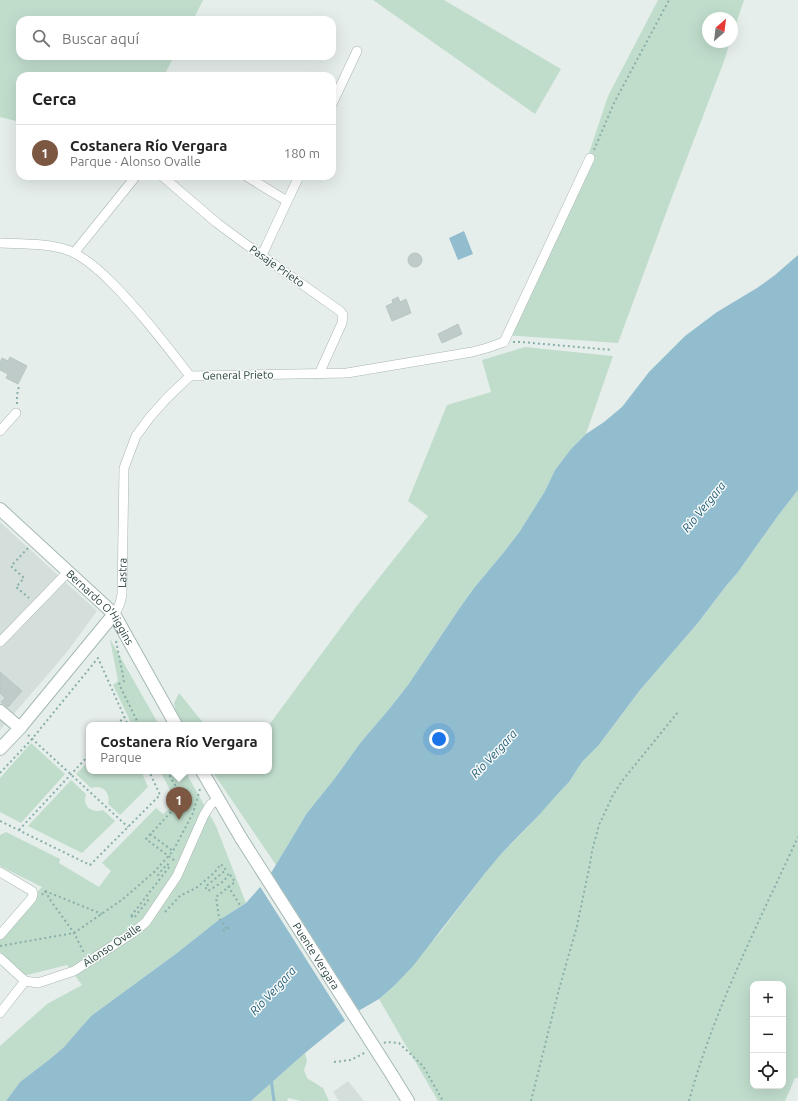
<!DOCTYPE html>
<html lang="es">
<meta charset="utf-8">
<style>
body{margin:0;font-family:Ubuntu,sans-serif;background:#f6f6f6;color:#222}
.controls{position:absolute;right:12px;bottom:12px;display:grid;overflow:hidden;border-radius:8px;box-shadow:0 4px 16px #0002}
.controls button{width:36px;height:36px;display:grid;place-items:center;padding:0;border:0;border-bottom:1px solid #e0e0e0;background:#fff;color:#222;font:20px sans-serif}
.compass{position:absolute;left:702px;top:12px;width:36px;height:36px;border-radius:50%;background:#fff;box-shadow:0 4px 16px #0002;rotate:28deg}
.you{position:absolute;left:439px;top:739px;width:14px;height:14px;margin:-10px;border:3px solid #fff;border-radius:50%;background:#1a73e8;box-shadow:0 0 0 6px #1a73e833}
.badge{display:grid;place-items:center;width:26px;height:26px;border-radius:50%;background:#7c5842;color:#fff;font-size:13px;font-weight:700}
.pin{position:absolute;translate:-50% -33px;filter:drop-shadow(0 1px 2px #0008)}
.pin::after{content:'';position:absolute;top:21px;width:14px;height:12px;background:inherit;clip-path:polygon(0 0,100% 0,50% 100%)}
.popup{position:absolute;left:86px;top:722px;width:186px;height:52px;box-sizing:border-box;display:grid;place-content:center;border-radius:8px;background:#fff;filter:drop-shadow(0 1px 3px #0005);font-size:13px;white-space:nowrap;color:#767676}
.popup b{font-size:15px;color:#222}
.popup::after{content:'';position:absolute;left:50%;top:100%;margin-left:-8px;border:8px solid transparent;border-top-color:#fff}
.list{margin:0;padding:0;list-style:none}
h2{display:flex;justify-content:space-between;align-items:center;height:52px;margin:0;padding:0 16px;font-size:17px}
h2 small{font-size:13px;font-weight:400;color:#767676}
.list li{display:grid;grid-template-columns:26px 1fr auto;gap:12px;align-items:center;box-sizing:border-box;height:56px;padding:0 16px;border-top:1px solid #e0e0e0}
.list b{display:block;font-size:15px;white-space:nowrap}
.list p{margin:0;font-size:13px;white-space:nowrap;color:#767676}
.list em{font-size:13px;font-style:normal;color:#767676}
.icon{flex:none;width:22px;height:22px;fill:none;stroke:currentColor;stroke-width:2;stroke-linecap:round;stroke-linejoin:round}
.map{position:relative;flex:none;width:798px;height:1101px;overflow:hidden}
.search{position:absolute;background:#fff;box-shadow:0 4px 16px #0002;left:16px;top:16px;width:320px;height:44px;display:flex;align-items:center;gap:10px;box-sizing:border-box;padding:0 14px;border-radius:12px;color:#767676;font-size:15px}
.panel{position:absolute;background:#fff;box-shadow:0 4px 16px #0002;left:16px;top:72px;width:320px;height:108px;border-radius:12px}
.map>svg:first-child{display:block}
</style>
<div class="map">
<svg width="798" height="1101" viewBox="0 0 798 1101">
<rect width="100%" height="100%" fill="#e6eeeb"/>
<!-- built -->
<g fill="#d4dedb">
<path d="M0,522L97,611L67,652L0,730Z"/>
<path d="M348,1081L364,1101H339L333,1092Z"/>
</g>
<!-- green -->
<g fill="#c0ddcc" fill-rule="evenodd">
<path d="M0,0H203L193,20H20V56H174L164,76H20V122L0,117Z"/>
<path d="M373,0H444L561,69L535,114Z"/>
<path d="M658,0H744L732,36V18H708V42H730L723,64L672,197L618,343L503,335L589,153L608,96Z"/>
<path d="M525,347L613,356L586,434L571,449L555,470L545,491L520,531L504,552L474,588L459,609L408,685L390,708L361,742L335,778L307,813L276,865L212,771H269V725L356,607L428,516L408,501L447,405L491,392L482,360Z"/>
<path d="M798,490V1078H795L785,1101H438L379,999L394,986L442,930L486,872L502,853L523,832L569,782L582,762L598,746L640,690L697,624L726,586L738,572L777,517ZM753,984H783V1086H753Z"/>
<path d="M110,639L159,725H132L113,685L118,681Z"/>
<path d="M179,693L205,725H181L177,718L174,703Z"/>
<path d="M31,743L65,774L21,823L0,812V778Z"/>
<path d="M89,761V771H141L148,787L120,815L108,804C111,792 102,784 91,788L76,774Z"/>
<path d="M160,771H185L216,826L246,903L216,922L177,953L91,1016L64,1047L50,1059L20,1082L6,1101H0V1046L47,1004L82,985L67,965L23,976L0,952V933L1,931L42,887L0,866V835L6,832L60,859L59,863L99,887L111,871L102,863L156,808L163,814L177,803Z"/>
<path d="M71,780L86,794C82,805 91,814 103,810L115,821L82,853L28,826Z"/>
<path d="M305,1053L307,1061L304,1070L307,1078L323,1088L329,1101H301L288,1098L287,1101H251Z"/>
</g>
<!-- water -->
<g fill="#92bdcf">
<path d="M464,231L473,254L458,260L449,238Z"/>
<path d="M798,255V490L777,517L738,572L726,586L697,624L640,690L598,746L582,762L569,782L555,797L540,814L502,853L486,872L413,966L394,986L379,999L353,1014L305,1053L251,1101H6L20,1082L50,1059L64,1047L91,1016L177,953L216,922L246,903L268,878L307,813L335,778L361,742L390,708L408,685L459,609L474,588L504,552L520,531L545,491L555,470L571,449L586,434L604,422L622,407L649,372L685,336L717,312L757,288L775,275Z"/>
</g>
<!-- pier -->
<path fill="#e6eeeb" d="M270,871L360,1012L346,1022L259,885Z"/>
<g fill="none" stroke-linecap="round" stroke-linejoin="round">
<!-- stream -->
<path stroke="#92bdcf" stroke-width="3" d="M271,1079L274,1101"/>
</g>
<!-- building -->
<g fill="#becbc8" stroke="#b8c7c3">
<circle cx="415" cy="260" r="7"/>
<path d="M398,297L400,302L406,299L411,313L392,321L386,306L393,303L392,300Z"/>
<path d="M458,324L462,334L442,343L438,334Z"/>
<path d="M10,357L27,366L18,384L6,378L8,374L0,370V363L2,358L8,361Z"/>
<path d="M0,672L22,691L8,707L1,702L5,698L0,693Z"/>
</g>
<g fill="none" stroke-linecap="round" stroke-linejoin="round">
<!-- street casing -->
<g stroke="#a9b6b3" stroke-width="10">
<g id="street">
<path d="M332,104L357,51"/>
<path d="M162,176L217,223L244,243L340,311L343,315L342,323L319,374"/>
<path d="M246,176L287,201"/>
<path d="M0,243C21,244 50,243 70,251C86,258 99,270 111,282C140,311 165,344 190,376"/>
<path d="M74,253L136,176"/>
<path d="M262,255L299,176"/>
<path d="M190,376L347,373L472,352L487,348L504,342L590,158"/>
<path d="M0,431L16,413"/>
<path id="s1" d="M114,614C119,608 121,602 122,594L124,468L136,436L150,417L167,398L190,376"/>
<path d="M0,642L68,572"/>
<path d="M0,872L32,891L33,894L32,898L0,935"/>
<path d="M0,958L25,981"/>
<path d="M25,981L38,983L74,971L134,932L146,922L177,876L204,815L211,804L219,799"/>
<path d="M0,1013L25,981"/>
</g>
</g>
<!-- secondary casing -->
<g stroke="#a5b9b5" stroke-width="14">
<g id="secondary">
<path id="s2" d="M0,509L114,614L176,725"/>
<path d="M0,711L20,728"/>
<path d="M0,749L20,728L114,614"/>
<path d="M202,771L241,838"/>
<path d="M392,1075L408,1101"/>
</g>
</g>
<!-- path -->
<g stroke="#88afa9" stroke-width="2" stroke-dasharray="2 3" stroke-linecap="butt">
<path d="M594,150L614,103L669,0"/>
<path d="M513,342H521L612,350"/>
<path d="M17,404V395L19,386"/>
<path d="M28,548L11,566L24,578L16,587L29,598"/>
<path d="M116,641L124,681L119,684L139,725"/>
<path d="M117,725L124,717"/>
<path d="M28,735L128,827"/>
<path d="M167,771L183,799L146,839L175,861"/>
<path d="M0,773L32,739L98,658L128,725"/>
<path d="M0,821L90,865L160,795L149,771"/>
<path d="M19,830L89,755"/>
<path d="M150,834L173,851"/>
<path d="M228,886L240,905"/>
<path d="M45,891L102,914"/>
<path d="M42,895L45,891L51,901L74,933L84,953"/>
<path d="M165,912L180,896L196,888L214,873L221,864L226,870L205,887L208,891L224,881L229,873L235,882L216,897L219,918L227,929"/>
<path d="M131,916L170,866L167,864L158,875L154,872"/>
<path d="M131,916L134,918L149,899"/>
<path d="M223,931L231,927"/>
<path d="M0,946L74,933L123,899L154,872L173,851L193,813L200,789"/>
<path d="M384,1043L386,1042L399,1043L423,1066L443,1101"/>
<path d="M334,1062L351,1060L366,1052"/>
<path d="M531,1101L558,993L577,926L590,864L592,851L599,825L613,795L622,781L678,712"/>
<path d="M689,1101C714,1009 758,924 798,837"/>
</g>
<!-- street -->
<use href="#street" stroke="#fff" stroke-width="9"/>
<!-- secondary -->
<use href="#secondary" stroke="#fff" stroke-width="12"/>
<!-- secondary-bridge casing -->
<g stroke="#a5b9b5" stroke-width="14" stroke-linecap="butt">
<g id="secondary-bridge">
<path id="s3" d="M241,838L392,1075"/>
</g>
</g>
<!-- secondary-bridge -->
<use href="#secondary-bridge" stroke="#fff" stroke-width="12"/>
</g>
<g text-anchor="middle" stroke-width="3" stroke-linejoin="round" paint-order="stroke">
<!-- street labels -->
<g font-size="11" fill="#263f3c" stroke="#f6faf9">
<text transform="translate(277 266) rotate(35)" y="4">Pasaje Prieto</text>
<text transform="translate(238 375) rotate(-1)" y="4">General Prieto</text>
<text dy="4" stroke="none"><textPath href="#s1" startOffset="43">Lastra</textPath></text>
<text dy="4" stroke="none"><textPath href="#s2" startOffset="141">Bernardo O'Higgins</textPath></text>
<text transform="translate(112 945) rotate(-34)" y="4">Alonso Ovalle</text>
<text dy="4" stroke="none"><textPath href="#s3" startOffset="140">Puente Vergara</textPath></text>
</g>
<!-- water labels -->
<g font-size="12" font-style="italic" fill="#235d78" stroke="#f6faf9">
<text transform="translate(704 507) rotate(-51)" y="4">Río Vergara</text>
<text transform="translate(494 754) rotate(-47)" y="4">Río Vergara</text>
<text transform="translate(273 991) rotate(-47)" y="4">Río Vergara</text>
</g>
</g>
</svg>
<div class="controls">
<button>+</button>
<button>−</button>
<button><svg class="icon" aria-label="locate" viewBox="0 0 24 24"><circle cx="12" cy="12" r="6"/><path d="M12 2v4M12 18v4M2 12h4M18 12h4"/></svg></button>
</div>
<svg class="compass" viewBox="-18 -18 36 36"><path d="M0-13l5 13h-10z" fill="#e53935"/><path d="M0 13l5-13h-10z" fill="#767676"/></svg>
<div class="you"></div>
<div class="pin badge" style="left:179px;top:820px">1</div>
<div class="popup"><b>Costanera Río Vergara</b>Parque</div>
<div class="search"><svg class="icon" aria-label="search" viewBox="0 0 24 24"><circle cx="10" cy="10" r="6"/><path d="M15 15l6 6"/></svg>Buscar aquí</div>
<section class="panel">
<h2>Cerca<small></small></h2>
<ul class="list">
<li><span class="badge">1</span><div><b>Costanera Río Vergara</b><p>Parque · Alonso Ovalle</p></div><em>180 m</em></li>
</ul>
</section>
</div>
